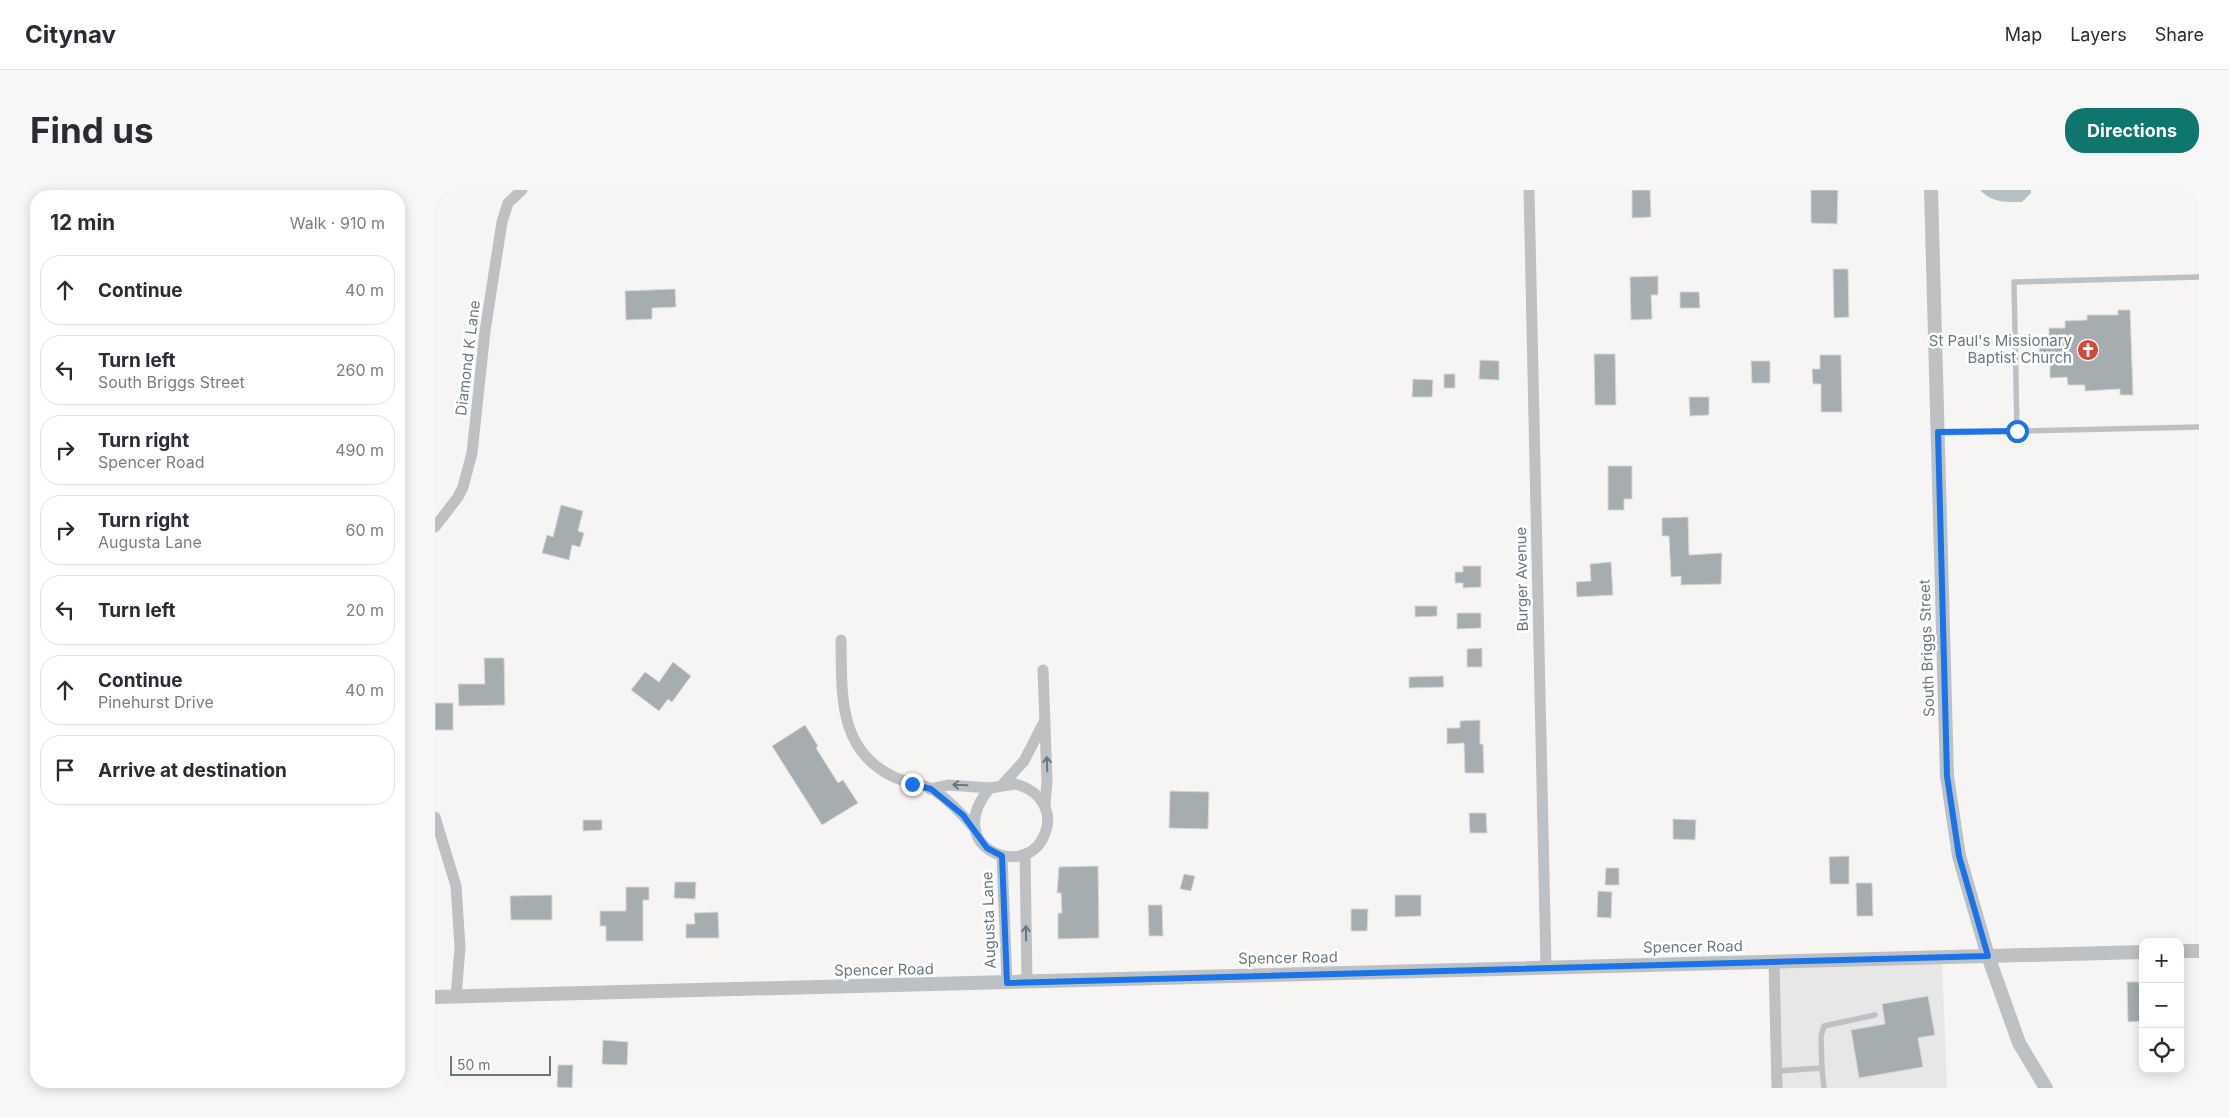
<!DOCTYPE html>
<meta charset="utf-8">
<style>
body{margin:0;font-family:Inter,sans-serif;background:#f7f7f7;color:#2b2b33}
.controls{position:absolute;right:15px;bottom:15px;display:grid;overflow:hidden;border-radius:10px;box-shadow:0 2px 12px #0003}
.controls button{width:45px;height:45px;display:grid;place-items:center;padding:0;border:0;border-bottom:1px solid #e1e1e2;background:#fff;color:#2b2b33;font:25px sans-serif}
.scale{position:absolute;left:15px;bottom:12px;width:101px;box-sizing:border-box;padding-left:5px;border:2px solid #687881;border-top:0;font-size:14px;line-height:18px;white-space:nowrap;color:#687881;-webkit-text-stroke:4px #fff;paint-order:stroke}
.stop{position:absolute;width:15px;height:15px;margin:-11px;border:4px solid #1a73e8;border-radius:50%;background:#fff}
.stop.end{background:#1a73e8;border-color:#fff;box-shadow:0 1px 5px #0008}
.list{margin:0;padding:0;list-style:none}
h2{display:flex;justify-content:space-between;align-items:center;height:65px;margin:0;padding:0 20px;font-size:21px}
h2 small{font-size:16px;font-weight:400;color:#7c7c81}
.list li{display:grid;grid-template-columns:32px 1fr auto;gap:15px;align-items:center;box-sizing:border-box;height:70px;margin:0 10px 10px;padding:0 10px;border:1px solid #e1e1e2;border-radius:20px}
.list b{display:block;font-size:19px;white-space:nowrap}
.list p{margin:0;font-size:16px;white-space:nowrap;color:#7c7c81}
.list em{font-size:16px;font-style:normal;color:#7c7c81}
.icon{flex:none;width:28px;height:28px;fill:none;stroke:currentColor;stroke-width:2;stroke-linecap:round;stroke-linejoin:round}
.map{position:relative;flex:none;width:1764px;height:898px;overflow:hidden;border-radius:20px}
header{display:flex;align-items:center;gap:30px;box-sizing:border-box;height:70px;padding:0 25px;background:#fff;border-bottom:1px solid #e1e1e2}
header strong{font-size:24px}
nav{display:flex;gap:28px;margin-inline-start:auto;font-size:18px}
.intro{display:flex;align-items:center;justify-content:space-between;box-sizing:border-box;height:120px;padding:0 30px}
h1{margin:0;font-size:35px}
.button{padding:12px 22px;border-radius:20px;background:#0f766e;color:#fff;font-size:18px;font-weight:700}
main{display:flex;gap:30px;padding:0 30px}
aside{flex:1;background:#fff;border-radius:20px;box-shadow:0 2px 12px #0003}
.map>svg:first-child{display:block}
</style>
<header>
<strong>Citynav</strong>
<nav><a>Map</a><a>Layers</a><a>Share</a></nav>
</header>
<div class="intro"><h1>Find us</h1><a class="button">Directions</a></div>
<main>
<aside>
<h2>12 min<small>Walk · 910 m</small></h2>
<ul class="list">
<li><svg class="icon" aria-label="ahead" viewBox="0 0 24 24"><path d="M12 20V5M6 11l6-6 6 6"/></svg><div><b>Continue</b></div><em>40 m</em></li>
<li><svg class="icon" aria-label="left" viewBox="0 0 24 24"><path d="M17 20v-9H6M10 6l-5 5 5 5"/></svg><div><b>Turn left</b><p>South Briggs Street</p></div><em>260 m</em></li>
<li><svg class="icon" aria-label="right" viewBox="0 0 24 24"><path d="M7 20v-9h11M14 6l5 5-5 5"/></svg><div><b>Turn right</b><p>Spencer Road</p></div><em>490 m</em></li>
<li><svg class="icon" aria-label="right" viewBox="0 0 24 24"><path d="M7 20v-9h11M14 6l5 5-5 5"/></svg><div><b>Turn right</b><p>Augusta Lane</p></div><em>60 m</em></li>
<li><svg class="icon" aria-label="left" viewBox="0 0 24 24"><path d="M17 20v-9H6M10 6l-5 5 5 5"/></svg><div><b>Turn left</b></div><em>20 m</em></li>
<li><svg class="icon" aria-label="ahead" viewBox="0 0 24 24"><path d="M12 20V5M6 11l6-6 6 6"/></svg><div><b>Continue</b><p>Pinehurst Drive</p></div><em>40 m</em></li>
<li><svg class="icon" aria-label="arrive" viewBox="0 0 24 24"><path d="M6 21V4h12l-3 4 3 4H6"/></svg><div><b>Arrive at destination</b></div></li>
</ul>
</aside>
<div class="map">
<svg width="1764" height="898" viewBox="0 0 1764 898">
<rect width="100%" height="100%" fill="#f6f5f3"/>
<!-- built -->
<path fill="#e6e7e6" d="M1507,770L1512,898H1345L1342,773Z"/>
<!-- water -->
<path fill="#b4c1c3" d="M1545,0H1596V3L1587,12C1571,12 1557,13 1545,0Z"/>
<!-- building -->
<g fill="#a5adb1" stroke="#d7d7d5">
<path d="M1197,0H1215L1216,27L1197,28Z"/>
<path d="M1376,0H1403L1402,34L1376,33Z"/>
<path d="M1398,79H1413L1414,127L1399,128Z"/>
<path d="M1223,86V105H1216L1217,129L1196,130L1195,87Z"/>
<path d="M240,99L241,117L217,118V129L191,130L190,101Z"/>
<path d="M1245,102H1264L1265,118H1245Z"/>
<path d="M1683,120H1695L1698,205H1685V199L1650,201V195H1633L1632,187L1615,188V175H1605L1604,149H1614V138H1630V131L1652,130V125H1683Z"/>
<path d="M1159,164H1180L1181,215H1160Z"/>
<path d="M1385,165H1406L1407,222H1386V194H1378L1377,179H1385Z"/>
<path d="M1045,170L1064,171V190L1044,189Z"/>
<path d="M1316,171H1335V193H1317Z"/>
<rect x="1009" y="184" width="11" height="14"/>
<path d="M978,189L998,190L997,207H977Z"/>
<path d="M1254,207H1274V225L1255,226Z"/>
<path d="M1173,276H1197V309H1189V320H1173Z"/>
<path d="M126,315L148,321L143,341L149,343L145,357L137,355L134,370L107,363L112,345L118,347Z"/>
<path d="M1253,327L1254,365L1287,363L1286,394L1246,395V386L1236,387L1234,346H1227V328Z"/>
<path d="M1176,372L1178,405L1142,407L1141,392L1156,391L1155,374Z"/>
<path d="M1028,376H1046V397L1028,398V393H1020V382H1028Z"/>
<path d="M980,416H1002V426L980,427Z"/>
<path d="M1022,423H1046V438L1022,439Z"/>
<path d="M1047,458V477H1032V459Z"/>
<path d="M49,468H69L70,515L24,516L23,494H50Z"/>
<path d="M238,472L256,486L237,512L233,509L224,521L196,500L210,482L224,492Z"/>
<path d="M1008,486L1009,497L974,498V487Z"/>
<rect x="0" y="513" width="18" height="27"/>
<path d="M1045,530V554H1048L1049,583H1030L1029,553L1012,554V538H1025V531Z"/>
<path d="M370,535L383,556L381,558L403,593L408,590L423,613L387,635L337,556Z"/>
<path d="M735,601L774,602L773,639L734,638Z"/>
<path d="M1034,623H1051L1052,643H1035Z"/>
<path d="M1238,629L1261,630L1260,650L1238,649Z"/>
<path d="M148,630H167V640L148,641Z"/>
<path d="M1414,666V694H1395L1394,667Z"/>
<path d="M663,676L664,748L623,749V723H627L626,703H622L624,677Z"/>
<path d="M1171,678H1184V695H1170Z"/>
<path d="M749,684L760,686L756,701L745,699Z"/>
<path d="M240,692H261L260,709L239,708Z"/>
<path d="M1421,693H1437L1438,726H1422Z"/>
<path d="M191,697H214V710H208V751H171V736H165V721H191Z"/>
<path d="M1163,701L1177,702L1176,728L1162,727Z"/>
<path d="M117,705V730H76L75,706Z"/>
<path d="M960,705H986V726L960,727Z"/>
<path d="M713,715H727L728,746H714Z"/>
<path d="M916,719H933L932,741H916Z"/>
<path d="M283,722L284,748H251V734H260L259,723Z"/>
<path d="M1692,792H1704V796H1708L1707,831L1693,832Z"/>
<path d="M1493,806L1500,845L1483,848L1488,877L1424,888L1416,840L1450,834L1447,814Z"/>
<path d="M168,850L193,852L192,875L167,874Z"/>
<path d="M123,875H138L137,898L122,897Z"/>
</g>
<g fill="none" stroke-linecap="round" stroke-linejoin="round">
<!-- service -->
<g stroke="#bdc1c4" stroke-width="5.5">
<path d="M1582,241L1579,92L1764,87"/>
<path d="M1503,243L1764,237"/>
<path d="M1387,878L1389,898"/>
<path d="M1341,881L1387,878L1386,846L1389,836L1440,825"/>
</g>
<!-- minor -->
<g stroke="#bdc1c4" stroke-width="11">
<path d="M1094,0L1111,777"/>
<path d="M0,337L23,307L28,297L37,263L50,141L67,32L73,13L87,0"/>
<path d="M406,450C407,503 402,560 459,587C470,592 484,593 495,598C509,605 530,627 540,639"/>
<path d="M608,480L612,591L610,615"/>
<path d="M580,594C596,598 607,606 612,623C614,632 612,640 608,648C587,690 506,656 555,598Z"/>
<path d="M567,595L589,571L608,534"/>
<path d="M495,599L513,595L555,598"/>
<path d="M0,627L21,696L25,757L21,807"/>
<path d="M590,664L592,792"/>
<path d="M567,666L572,793"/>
<path d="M1339,771L1342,898"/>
</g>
<!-- tertiary -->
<g stroke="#bdc1c4" stroke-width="14">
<path d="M1496,0L1512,586L1524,666L1553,766L1584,853L1611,898"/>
<path d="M1745,761H1764"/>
<path d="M0,807L1708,762"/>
</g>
</g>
<!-- one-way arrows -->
<defs><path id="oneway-shaft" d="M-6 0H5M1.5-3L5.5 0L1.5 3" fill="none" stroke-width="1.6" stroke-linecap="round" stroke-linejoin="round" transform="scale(1.25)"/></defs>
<g stroke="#687881">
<use href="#oneway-shaft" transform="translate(612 574) rotate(-92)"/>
<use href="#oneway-shaft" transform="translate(525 595) rotate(-178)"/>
<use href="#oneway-shaft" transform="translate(591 743) rotate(-91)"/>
</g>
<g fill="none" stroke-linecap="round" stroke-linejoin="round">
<!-- route -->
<path stroke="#1a73e8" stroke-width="6" d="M477,594L496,599L528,625L552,658L567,666L572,793L1553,766L1524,666L1512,586L1503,242L1582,241"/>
</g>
<!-- icons -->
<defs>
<g id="church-disc" transform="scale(1.125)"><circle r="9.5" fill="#d14c38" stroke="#fff"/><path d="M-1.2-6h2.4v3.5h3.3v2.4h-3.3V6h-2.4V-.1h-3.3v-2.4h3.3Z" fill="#fff"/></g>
</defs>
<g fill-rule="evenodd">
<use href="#church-disc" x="1653" y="160"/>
</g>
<g text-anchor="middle" stroke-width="5" stroke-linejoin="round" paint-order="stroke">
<!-- poi labels -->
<g font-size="15" fill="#687881" stroke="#fff" text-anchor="end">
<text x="1637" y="156">St Paul's Missionary<tspan x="1637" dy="17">Baptist Church</tspan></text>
</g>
<!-- street labels -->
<g font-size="15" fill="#687881" stroke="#fff">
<text transform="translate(33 168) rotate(-83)" y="5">Diamond K Lane</text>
<text transform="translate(1087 389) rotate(-91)" y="5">Burger Avenue</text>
<text transform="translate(1492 458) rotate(-92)" y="5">South Briggs Street</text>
<text transform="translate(554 730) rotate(-92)" y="5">Augusta Lane</text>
<text transform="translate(1258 757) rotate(-1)" y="5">Spencer Road</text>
<text transform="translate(853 768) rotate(-1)" y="5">Spencer Road</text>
<text transform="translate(449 780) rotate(-1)" y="5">Spencer Road</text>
</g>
</g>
</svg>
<div class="controls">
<button>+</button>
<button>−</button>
<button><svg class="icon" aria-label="locate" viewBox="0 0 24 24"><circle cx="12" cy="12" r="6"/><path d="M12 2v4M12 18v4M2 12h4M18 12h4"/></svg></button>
</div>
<div class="scale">50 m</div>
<div class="stop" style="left:1582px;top:241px"></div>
<div class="stop end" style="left:477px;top:594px"></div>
</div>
</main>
